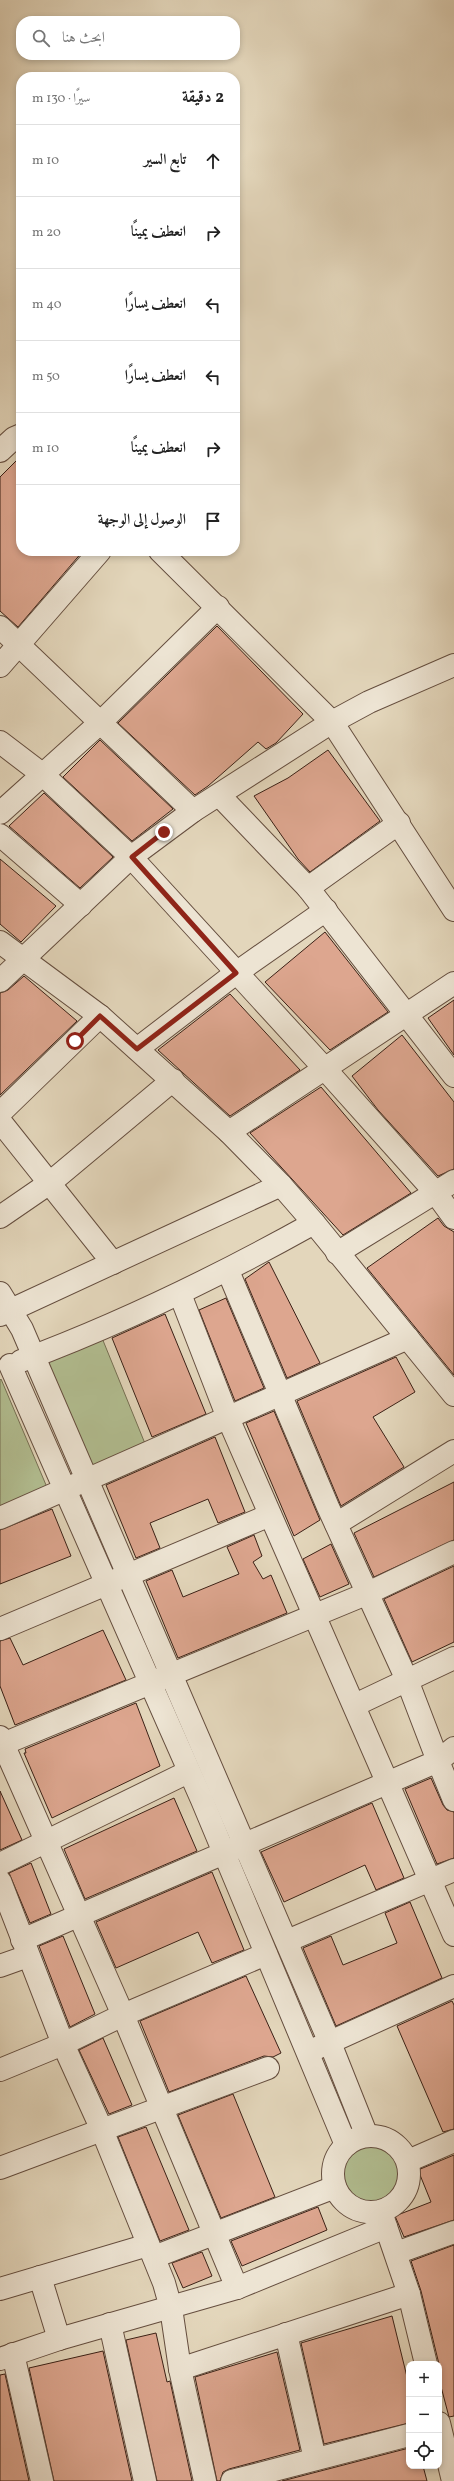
<!DOCTYPE html>
<html lang="ar">
<meta charset="utf-8">
<style>
body{margin:0;font-family:Vollkorn,Amiri,serif;background:#f6f6f6;color:#222;direction:rtl}
.controls{position:absolute;right:12px;bottom:12px;display:grid;overflow:hidden;border-radius:8px;box-shadow:0 2px 6px #0003}
.controls button{width:36px;height:36px;display:grid;place-items:center;padding:0;border:0;border-bottom:1px solid #e0e0e0;background:#fff;color:#222;font:20px sans-serif}
.stop{position:absolute;width:12px;height:12px;margin:-9px;border:3px solid #8f2418;border-radius:50%;background:#fff}
.stop.end{background:#8f2418;border-color:#fff;box-shadow:0 1px 4px #0008}
.list{margin:0;padding:0;list-style:none}
h2{display:flex;justify-content:space-between;align-items:center;height:52px;margin:0;padding:0 16px;font-size:17px}
h2 small{font-size:13px;font-weight:400;color:#767676}
.list li{display:grid;grid-template-columns:26px 1fr auto;gap:12px;align-items:center;box-sizing:border-box;height:72px;padding:0 16px;border-top:1px solid #e0e0e0}
.list b{display:block;font-size:15px;white-space:nowrap}
.list em{font-size:13px;font-style:normal;color:#767676}
.icon{flex:none;width:22px;height:22px;fill:none;stroke:currentColor;stroke-width:2;stroke-linecap:round;stroke-linejoin:round}
.map{position:relative;flex:none;width:454px;height:2481px;overflow:hidden;direction:ltr}
.search{position:absolute;background:#fff;box-shadow:0 2px 6px #0003;left:16px;top:16px;width:224px;height:44px;display:flex;align-items:center;gap:10px;box-sizing:border-box;padding:0 14px;border-radius:16px;color:#767676;font-size:15px}
.panel{position:absolute;background:#fff;box-shadow:0 2px 6px #0003;left:16px;top:72px;width:224px;height:484px;border-radius:16px;direction:rtl}
.map>svg:first-child{display:block}
</style>
<div class="map">
<svg width="454" height="2481" viewBox="0 0 454 2481">
<rect width="100%" height="100%" fill="#e3d6bb"/>
<filter id="stains"><feTurbulence type="fractalNoise" baseFrequency=".005" numOctaves="4"/><feColorMatrix values="0 0 0 0 .2 0 0 0 0 .09 0 0 0 0 .02 0 0 0 .5 -.17"/></filter>
<radialGradient id="worn" r=".72"><stop offset=".6" stop-color="#630" stop-opacity="0"/><stop offset="1" stop-color="#630" stop-opacity=".3"/></radialGradient>
<!-- green -->
<g fill="#b2be91" stroke="#767054">
<path d="M102,1338L146,1446L87,1470L41,1365Z"/>
<path d="M1,1379L49,1492L0,1512V1380Z"/>
<circle cx="371" cy="2175" r="31"/>
</g>
<!-- building -->
<g fill="#dda68f" stroke="#3b2116">
<path d="M21,456V551H83L18,627L0,611V477Z"/>
<path d="M217,626L303,714L276,743L266,749L258,742L208,786L195,795L118,723Z"/>
<path d="M100,740L173,809L132,841L63,777Z"/>
<path d="M328,750L380,821L310,872L298,859L254,796L288,778Z"/>
<path d="M44,793L113,857L80,888L9,826Z"/>
<path d="M0,859L56,906L21,942L0,924Z"/>
<path d="M325,932L388,1012L330,1050L265,982Z"/>
<path d="M24,976L77,1021L0,1095V993L8,990Z"/>
<path d="M230,994L300,1070L230,1116L158,1050Z"/>
<path d="M454,1000V1055L428,1018Z"/>
<path d="M402,1035L454,1102V1169L438,1176L378,1110L352,1076Z"/>
<path d="M321,1087L411,1193L343,1235L250,1133Z"/>
<path d="M438,1218L444,1226L454,1232V1375L367,1268Z"/>
<path d="M269,1262L320,1363L287,1378L245,1279Z"/>
<path d="M226,1298L264,1388L235,1401L199,1310Z"/>
<path d="M165,1314L206,1414L152,1437L112,1338Z"/>
<path d="M396,1357L415,1392L373,1417L404,1467L341,1506L297,1401Z"/>
<path d="M274,1411L320,1520L294,1536L246,1423Z"/>
<path d="M215,1437L245,1512L218,1523L208,1499L150,1523L160,1548L136,1558L106,1485Z"/>
<path d="M454,1482V1540L374,1577L354,1533Z"/>
<path d="M52,1509L71,1556L0,1584V1530Z"/>
<path d="M254,1535L262,1556L253,1562L263,1579L271,1575L287,1613L178,1658L146,1581L172,1570L183,1597L239,1574L227,1547Z"/>
<path d="M331,1544L349,1584L320,1597L303,1559Z"/>
<path d="M454,1566V1642L412,1662L384,1599Z"/>
<path d="M103,1630L126,1680L15,1725L0,1686V1641L10,1638L23,1665Z"/>
<path d="M136,1703L160,1766L52,1818L24,1753H26L25,1749Z"/>
<path d="M431,1778L443,1805L447,1810L454,1812V1858L437,1864L405,1789Z"/>
<path d="M0,1791L22,1840L0,1850Z"/>
<path d="M174,1798L197,1851L85,1899L64,1849Z"/>
<path d="M372,1803L404,1878L376,1890L365,1865L284,1902L261,1852Z"/>
<path d="M31,1863L51,1914L30,1923L9,1873Z"/>
<path d="M212,1872L244,1950L212,1963L198,1932L116,1968L96,1922Z"/>
<path d="M410,1902L442,1978L336,2026L303,1948L331,1936L343,1965L397,1943L385,1913Z"/>
<path d="M63,1936L95,2014L70,2027L39,1946Z"/>
<path d="M246,1976L281,2053L273,2057L264,2056L169,2092L140,2021Z"/>
<path d="M452,2001L454,2005V2129L443,2132L397,2026Z"/>
<path d="M103,2038L132,2105L109,2114L79,2050Z"/>
<path d="M233,2094L275,2197L221,2218L178,2115Z"/>
<path d="M146,2127L189,2230L160,2241L118,2137Z"/>
<path d="M454,2155V2220L404,2237L395,2216L431,2202L418,2170Z"/>
<path d="M318,2207L327,2230L242,2266L231,2241Z"/>
<path d="M454,2245V2416L449,2417L439,2379V2364L421,2291L411,2261Z"/>
<path d="M202,2252L212,2276L183,2288L172,2263Z"/>
<path d="M392,2316L409,2385V2423L324,2444L301,2343Z"/>
<path d="M156,2333L167,2382L170,2381L192,2481H157L126,2340Z"/>
<path d="M103,2351L132,2481H54L29,2368Z"/>
<path d="M277,2352L300,2450L229,2469L223,2472L220,2481H217L195,2377Z"/>
<path d="M5,2374L29,2481H0V2375Z"/>
<path d="M409,2448V2466H423L427,2481H282Z"/>
</g>
<g fill="none" stroke-linecap="round" stroke-linejoin="round">
<!-- minor casing -->
<g stroke="#654e3f" stroke-width="24">
<g id="minor">
<path d="M0,451L14,438L21,435"/>
<path d="M160,551L332,722L454,910"/>
<path d="M0,627L193,811"/>
<path d="M0,666L100,551"/>
<path d="M0,742L42,774L131,857L325,1069L435,1192L454,1218"/>
<path d="M219,795L308,888L454,1076"/>
<path d="M0,813L101,722L218,607"/>
<path d="M0,835L81,905"/>
<path d="M308,888L399,823"/>
<path d="M0,942L100,1016L229,1132L281,1185L314,1223L454,1395"/>
<path d="M0,981L131,857L193,811L332,722L369,702L454,665"/>
<path d="M137,1049L236,973L326,910"/>
<path d="M0,1113L100,1016"/>
<path d="M0,1121L113,1263"/>
<path d="M229,1132L454,983"/>
<path d="M0,1217L51,1182L173,1080"/>
<path d="M337,1253L454,1181"/>
<path d="M0,1293L22,1329L330,2043L367,2136"/>
<path d="M180,1294L228,1418L454,1935"/>
<path d="M0,1315L281,1185"/>
<path d="M21,1361C123,1323 219,1276 314,1223"/>
<path d="M10,1365L202,1800L346,2145"/>
<path d="M0,1518L408,1338"/>
<path d="M336,1524L454,1451"/>
<path d="M0,1629L270,1515"/>
<path d="M355,1705L454,1658"/>
<path d="M0,1737L123,2015L237,2288"/>
<path d="M3,1744L366,1594L454,1552"/>
<path d="M454,1748L438,1761L454,1800"/>
<path d="M0,1864L188,1772"/>
<path d="M0,1881L63,2044L102,2130L164,2283L171,2308L180,2369L205,2481"/>
<path d="M22,1940L438,1761L407,1680L328,1507L228,1271"/>
<path d="M287,1941L454,1870"/>
<path d="M0,1966L28,1956"/>
<path d="M317,2048L454,1986"/>
<path d="M0,2070L63,2044L123,2015L266,1954"/>
<circle cx="371" cy="2174" r="38"/>
<path d="M408,2161L454,2141"/>
<path d="M0,2168L268,2068"/>
<path d="M381,2212L409,2294L426,2364"/>
<path d="M396,2253L454,2232"/>
<path d="M154,2257L335,2187"/>
<path d="M40,2277L59,2339"/>
<path d="M0,2289L148,2245"/>
<path d="M110,2324L145,2481"/>
<path d="M286,2334L315,2459"/>
<path d="M13,2354L42,2481"/>
<path d="M0,2359L59,2339L237,2288L386,2227"/>
<path d="M180,2369L409,2294"/>
<path d="M439,2423L453,2481"/>
<path d="M232,2481L409,2435"/>
</g>
</g>
<!-- minor -->
<use href="#minor" stroke="#ede4d3" stroke-width="22"/>
</g>
<g fill="none" stroke-linecap="round" stroke-linejoin="round">
<!-- route -->
<path stroke="#8f2418" stroke-width="5" d="M75,1041L100,1016L137,1049L236,973L132,857L164,832"/>
</g>
<rect width="100%" height="100%" filter="url(#stains)"/>
<rect width="100%" height="100%" fill="url(#worn)"/>
</svg>
<div class="controls">
<button>+</button>
<button>−</button>
<button><svg class="icon" aria-label="locate" viewBox="0 0 24 24"><circle cx="12" cy="12" r="6"/><path d="M12 2v4M12 18v4M2 12h4M18 12h4"/></svg></button>
</div>
<div class="stop" style="left:75px;top:1041px"></div>
<div class="stop end" style="left:164px;top:832px"></div>
<div class="search"><svg class="icon" aria-label="search" viewBox="0 0 24 24"><circle cx="10" cy="10" r="6"/><path d="M15 15l6 6"/></svg>ابحث هنا</div>
<section class="panel">
<h2>2 دقيقة<small>سيرًا · 130 m</small></h2>
<ul class="list">
<li><svg class="icon" aria-label="ahead" viewBox="0 0 24 24"><path d="M12 20V5M6 11l6-6 6 6"/></svg><div><b>تابع السير</b></div><em>10 m</em></li>
<li><svg class="icon" aria-label="right" viewBox="0 0 24 24"><path d="M7 20v-9h11M14 6l5 5-5 5"/></svg><div><b>انعطف يمينًا</b></div><em>20 m</em></li>
<li><svg class="icon" aria-label="left" viewBox="0 0 24 24"><path d="M17 20v-9H6M10 6l-5 5 5 5"/></svg><div><b>انعطف يسارًا</b></div><em>40 m</em></li>
<li><svg class="icon" aria-label="left" viewBox="0 0 24 24"><path d="M17 20v-9H6M10 6l-5 5 5 5"/></svg><div><b>انعطف يسارًا</b></div><em>50 m</em></li>
<li><svg class="icon" aria-label="right" viewBox="0 0 24 24"><path d="M7 20v-9h11M14 6l5 5-5 5"/></svg><div><b>انعطف يمينًا</b></div><em>10 m</em></li>
<li><svg class="icon" aria-label="arrive" viewBox="0 0 24 24"><path d="M6 21V4h12l-3 4 3 4H6"/></svg><div><b>الوصول إلى الوجهة</b></div></li>
</ul>
</section>
</div>
